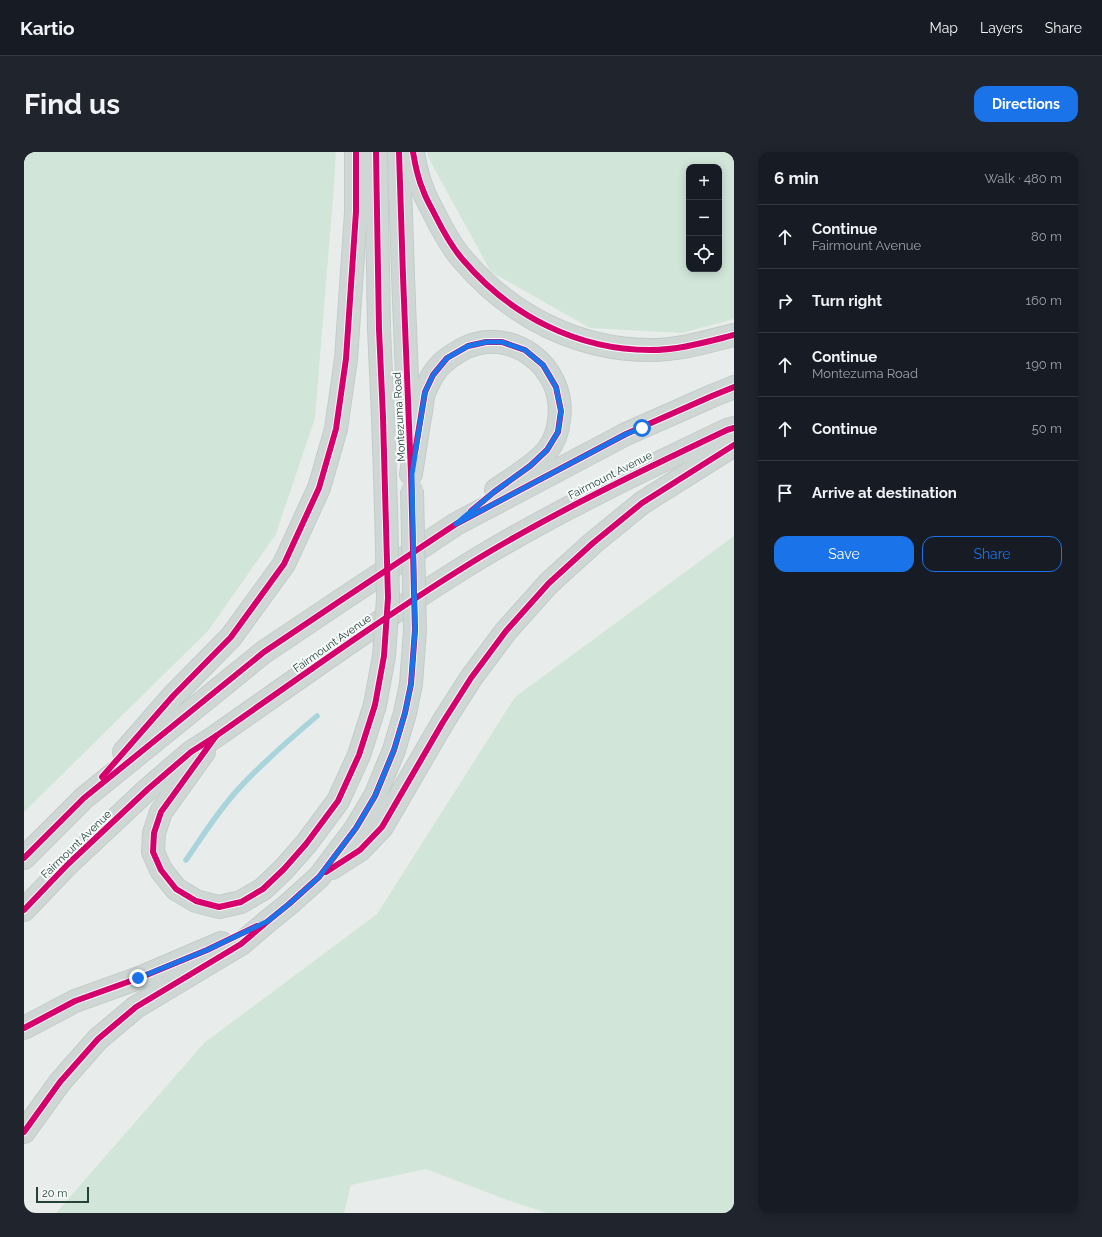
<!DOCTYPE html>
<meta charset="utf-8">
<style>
body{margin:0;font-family:Raleway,sans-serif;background:#20242c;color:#f1f3f6}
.controls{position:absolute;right:12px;top:12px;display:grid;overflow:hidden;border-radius:8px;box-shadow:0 2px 10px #0003}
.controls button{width:36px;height:36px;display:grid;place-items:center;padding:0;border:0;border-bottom:1px solid #363941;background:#171b24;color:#f1f3f6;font:20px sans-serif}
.scale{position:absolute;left:12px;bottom:10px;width:53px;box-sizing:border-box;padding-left:4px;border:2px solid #24423a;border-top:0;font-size:11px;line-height:14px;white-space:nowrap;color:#24423a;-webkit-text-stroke:3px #f7fbf9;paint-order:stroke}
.stop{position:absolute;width:12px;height:12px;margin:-9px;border:3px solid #1a73e8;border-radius:50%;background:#fff}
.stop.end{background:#1a73e8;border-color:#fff;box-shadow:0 1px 4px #0008}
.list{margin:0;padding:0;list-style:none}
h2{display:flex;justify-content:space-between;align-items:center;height:52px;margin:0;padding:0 16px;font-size:17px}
h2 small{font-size:13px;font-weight:400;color:#9ea1a6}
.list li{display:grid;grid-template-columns:26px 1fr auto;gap:12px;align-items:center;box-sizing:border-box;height:64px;padding:0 16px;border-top:1px solid #363941}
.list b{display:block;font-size:15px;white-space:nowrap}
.list p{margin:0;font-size:13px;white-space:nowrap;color:#9ea1a6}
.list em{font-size:13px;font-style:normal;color:#9ea1a6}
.actions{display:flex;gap:8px;padding:12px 16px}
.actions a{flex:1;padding:9px 0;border:1px solid #1a73e8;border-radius:12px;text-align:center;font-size:14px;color:#1a73e8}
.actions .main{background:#1a73e8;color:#fff}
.icon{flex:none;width:22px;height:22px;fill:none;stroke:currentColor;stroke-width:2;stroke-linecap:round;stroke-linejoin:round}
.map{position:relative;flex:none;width:710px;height:1061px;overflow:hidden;border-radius:12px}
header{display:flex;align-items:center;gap:24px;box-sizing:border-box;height:56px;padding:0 20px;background:#171b24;border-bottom:1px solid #363941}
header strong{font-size:19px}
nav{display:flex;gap:22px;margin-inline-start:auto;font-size:14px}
.intro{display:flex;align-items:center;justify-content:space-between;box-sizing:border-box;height:96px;padding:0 24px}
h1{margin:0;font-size:28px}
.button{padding:10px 18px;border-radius:12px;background:#1a73e8;color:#fff;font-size:14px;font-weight:700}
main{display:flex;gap:24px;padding:0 24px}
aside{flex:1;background:#171b24;border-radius:12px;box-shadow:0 2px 10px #0003}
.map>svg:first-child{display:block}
</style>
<header>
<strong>Kartio</strong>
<nav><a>Map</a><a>Layers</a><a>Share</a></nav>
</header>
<div class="intro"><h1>Find us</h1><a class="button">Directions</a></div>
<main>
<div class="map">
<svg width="710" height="1061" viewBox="0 0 710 1061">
<rect width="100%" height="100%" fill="#e8edeb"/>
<!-- green -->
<g fill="#d1e6d8" fill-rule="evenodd">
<path d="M0,0H312L310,34L291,266L252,382L184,479L0,660Z"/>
<path d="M403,0H710V167L658,181L566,176L467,120L404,5ZM665,15H695V117H665Z"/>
<path d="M710,384V1061H523L483,1048L402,1017L327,1033L320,1061H32L180,891L353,762L491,545Z"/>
</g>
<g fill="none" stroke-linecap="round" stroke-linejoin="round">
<!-- stream -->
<path stroke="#a9d4db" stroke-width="5.5" d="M162,708C180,682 197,655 219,632C242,608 267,586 293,564"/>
<!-- primary casing -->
<g stroke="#c3ccc9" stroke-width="24">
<g id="primary">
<path d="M352,0L355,177L359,265L362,355"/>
<path d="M375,0L379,124L385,277"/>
<path d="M389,0C391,12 394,27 399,38C402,47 407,55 411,63C419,79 428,96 440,109C487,164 554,198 626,198C655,198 682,190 710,183"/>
<path d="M387,322C390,303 393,284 396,265C398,257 398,248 400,241C402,235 406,229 408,224C415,212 425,205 437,198C486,171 543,215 535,268C534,279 530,290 523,299C511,313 488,327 472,338"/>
<path d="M100,600L149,544L207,485L260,412L295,336L312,277L322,207L332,60V0"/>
<path d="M180,600L137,660L130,681L129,700L137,718L152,737L172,749L195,755L217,750L239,737L260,717L282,692L314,649L335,603L351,553"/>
<path d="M0,706L60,646L240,500L316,449L432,372L602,282L688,244L710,235"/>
<path d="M308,716L336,698L358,675L419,570L447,526L482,479L525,431L569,391L618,351L710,293"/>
<path d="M0,758L44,712L124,637L167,600L192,584C279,523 365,461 455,406C535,358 619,318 703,278L710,276"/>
<path d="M0,876L51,849L115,826L197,791"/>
<path d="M0,980L36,930L74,887L112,855L217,792L244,769L265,752L295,725L332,676L351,644L370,598L381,561L387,532"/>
</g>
</g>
<!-- primary -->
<use href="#primary" stroke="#cfd7d5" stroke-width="22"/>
<!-- primary-bridge casing -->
<g stroke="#c3ccc9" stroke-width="24" stroke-linecap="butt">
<g id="primary-bridge">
<path d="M387,532L391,478L388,338"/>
<path d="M351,553L360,504L364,446L362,355"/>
</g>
</g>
<!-- primary-bridge -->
<use href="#primary-bridge" stroke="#cfd7d5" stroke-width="22"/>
<!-- cycleway casing -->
<g stroke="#f7fbf9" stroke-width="8">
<g id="cycleway">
<path d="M389,0C391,12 394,27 399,38C402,47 407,55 411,63C419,79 428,96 440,109C487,164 554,198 626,198C655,198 682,190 710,183"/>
<path d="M391,300L401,240L409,223L423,206L444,194L462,190H478L501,198L519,213L532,235L537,259L534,280L523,298L506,314L470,340L447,359"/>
<path d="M192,584L137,660L130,681L129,700L137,718L152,737L172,749L195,755L217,750L239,737L260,717L282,692L314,649L335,603L351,553L360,504L364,446L359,265L355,177L352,0"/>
<path d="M78,625L149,544L207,485L260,412L295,336L312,277L322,207L332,60V0"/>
<path d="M0,706L60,646L240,500L316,449L432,372L602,282L688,244L710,235"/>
<path d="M302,720L336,698L358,675L419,570L447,526L482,479L525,431L569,391L618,351L710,293"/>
<path d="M0,758L44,712L124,637L167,600L192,584C279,523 365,461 455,406C535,358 619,318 703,278L710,276"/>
<path d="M0,876L51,849L115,826L183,798L233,774"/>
<path d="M0,980L36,930L74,887L112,855L217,792L244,769L265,752L295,725L332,676L351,644L370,598L381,561L387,532L391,478L387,322L379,124L375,0"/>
</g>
</g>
<!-- cycleway -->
<use href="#cycleway" stroke="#d6006c" stroke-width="6"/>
</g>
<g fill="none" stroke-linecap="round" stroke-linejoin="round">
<!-- route -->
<path stroke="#1a73e8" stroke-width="5" d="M114,826L183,798L244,769L265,752L295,725L332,676L351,644L370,598L381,561L387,532L391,478L388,322L401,240L409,223L423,206L444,194L462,190H478L501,198L519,213L532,235L537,259L534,280L523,298L506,314L470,340L432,372L602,282L618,276"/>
</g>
<g text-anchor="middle" stroke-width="4" stroke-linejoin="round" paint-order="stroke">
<!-- street labels -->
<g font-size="11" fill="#24423a" stroke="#f7fbf9">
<text transform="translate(375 265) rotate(-93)" y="4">Montezuma Road</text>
<text transform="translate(586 323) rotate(-27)" y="4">Fairmount Avenue</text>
<text transform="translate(308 491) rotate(-35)" y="4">Fairmount Avenue</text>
<text transform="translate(52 692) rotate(-44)" y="4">Fairmount Avenue</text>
</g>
</g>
</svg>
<div class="controls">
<button>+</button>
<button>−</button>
<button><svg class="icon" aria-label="locate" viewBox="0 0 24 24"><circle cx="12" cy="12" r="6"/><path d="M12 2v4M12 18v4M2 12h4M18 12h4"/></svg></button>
</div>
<div class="scale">20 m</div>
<div class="stop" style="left:618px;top:276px"></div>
<div class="stop end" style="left:114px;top:826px"></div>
</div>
<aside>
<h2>6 min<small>Walk · 480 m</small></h2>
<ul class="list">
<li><svg class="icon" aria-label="ahead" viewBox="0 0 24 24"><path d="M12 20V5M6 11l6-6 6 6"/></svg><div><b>Continue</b><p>Fairmount Avenue</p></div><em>80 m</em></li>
<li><svg class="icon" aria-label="right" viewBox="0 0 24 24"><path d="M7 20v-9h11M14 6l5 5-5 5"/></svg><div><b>Turn right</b></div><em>160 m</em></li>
<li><svg class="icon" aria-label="ahead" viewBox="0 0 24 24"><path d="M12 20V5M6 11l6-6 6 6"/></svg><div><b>Continue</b><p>Montezuma Road</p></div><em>190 m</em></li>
<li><svg class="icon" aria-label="ahead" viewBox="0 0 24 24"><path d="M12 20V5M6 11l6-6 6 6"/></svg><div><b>Continue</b></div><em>50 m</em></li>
<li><svg class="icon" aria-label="arrive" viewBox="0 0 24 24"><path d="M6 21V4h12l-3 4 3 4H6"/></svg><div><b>Arrive at destination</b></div></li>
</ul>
<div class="actions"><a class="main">Save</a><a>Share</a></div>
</aside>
</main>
